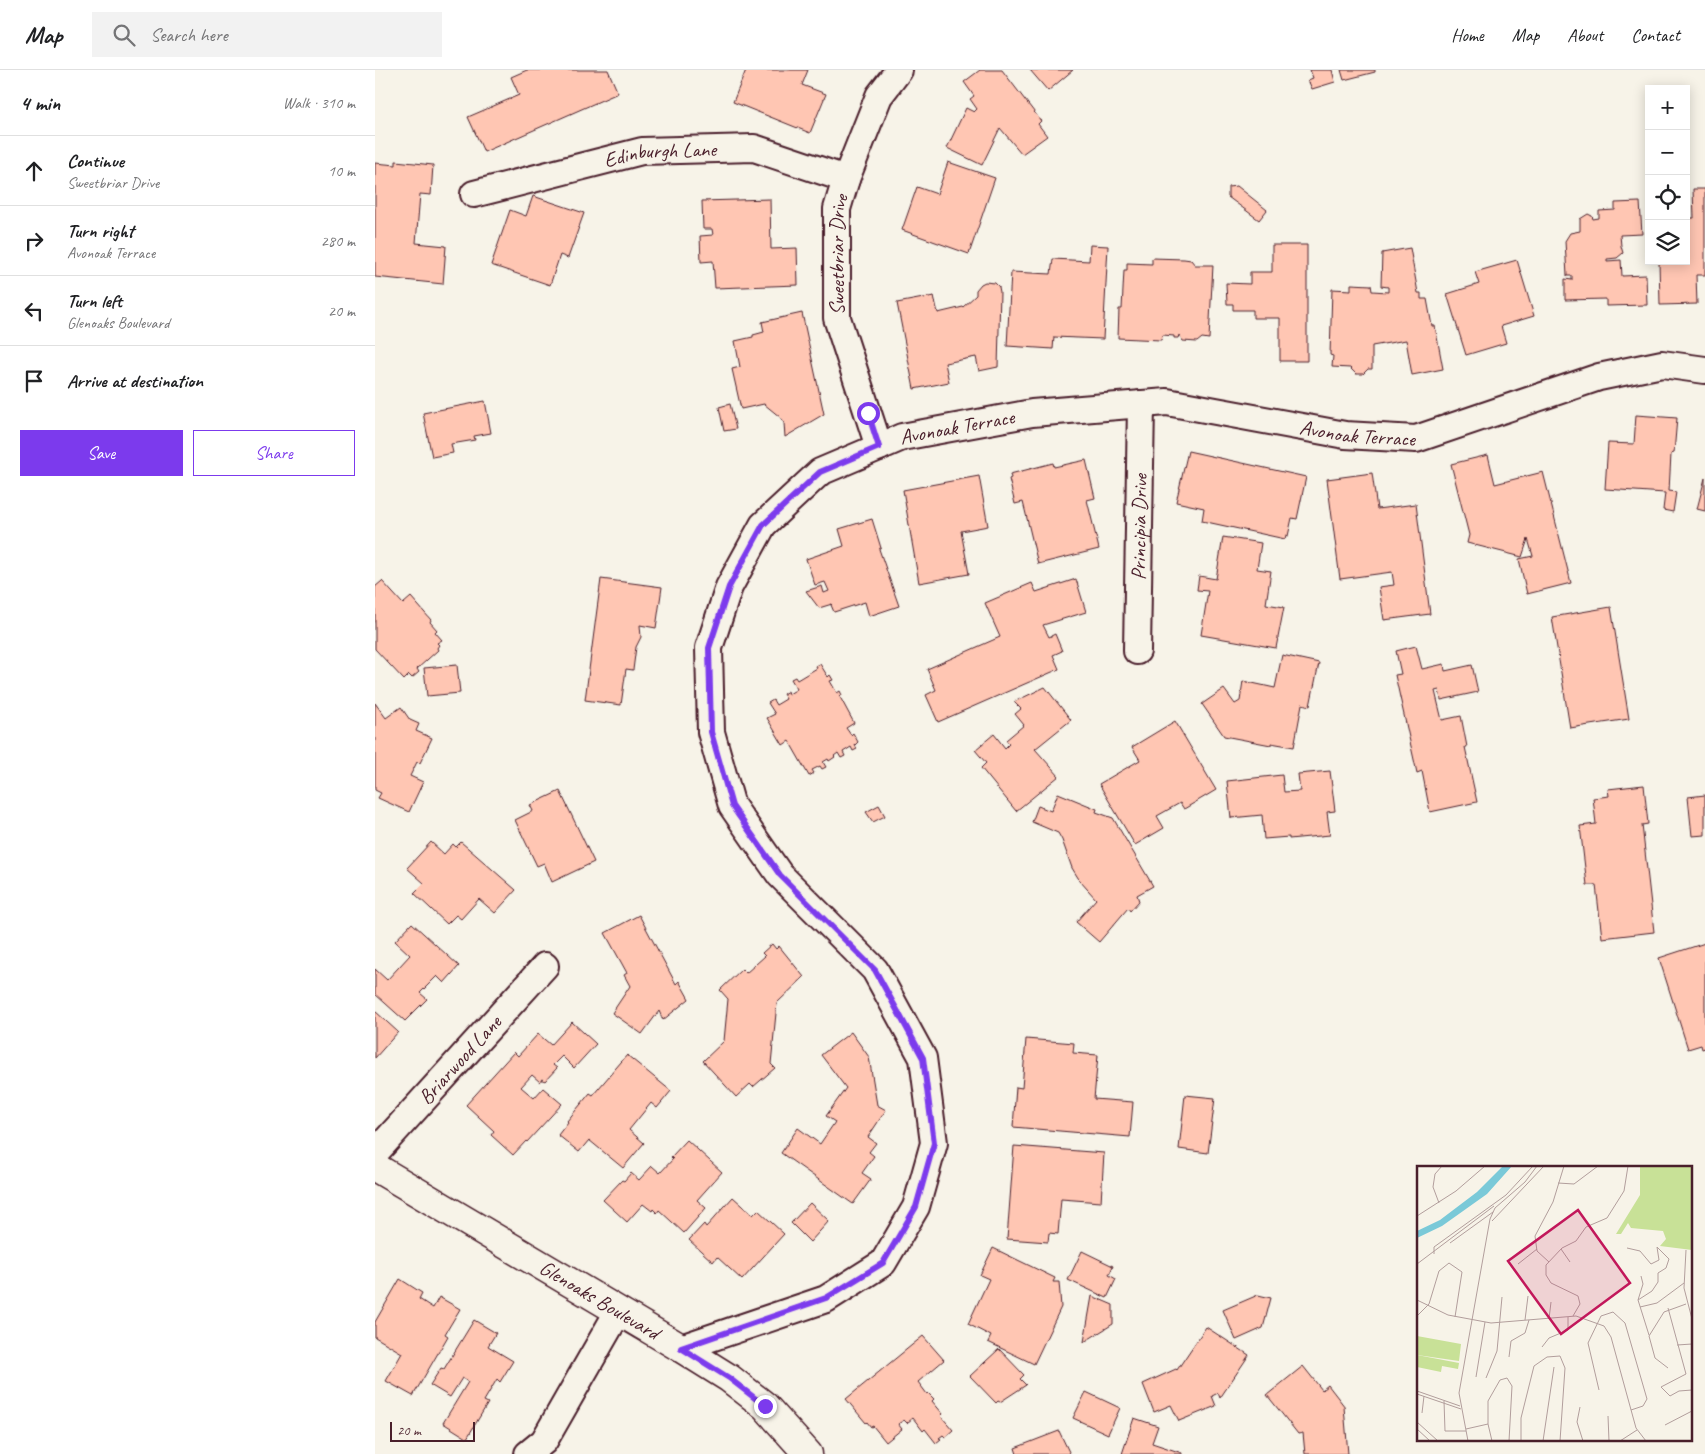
<!DOCTYPE html>
<meta charset="utf-8">
<style>
body{margin:0;font-family:Caveat,sans-serif;background:#f2f2f2;color:#202124}
.controls{position:absolute;right:15px;top:15px;display:grid;overflow:hidden;border-radius:0px;box-shadow:0 2px 12px #0003}
.controls button{width:45px;height:45px;display:grid;place-items:center;padding:0;border:0;border-bottom:1px solid #e0e0e0;background:#fff;color:#202124;font:25px sans-serif}
.scale{position:absolute;left:15px;bottom:12px;width:85px;box-sizing:border-box;padding-left:5px;border:2px solid #4a1f2b;border-top:0;font-size:14px;line-height:18px;white-space:nowrap;color:#4a1f2b;-webkit-text-stroke:4px #f7f3e8;paint-order:stroke}
.stop{position:absolute;width:15px;height:15px;margin:-11px;border:4px solid #7c3aed;border-radius:50%;background:#fff}
.stop.end{background:#7c3aed;border-color:#fff;box-shadow:0 1px 5px #0008}
.list{margin:0;padding:0;list-style:none}
h2{display:flex;justify-content:space-between;align-items:center;height:65px;margin:0;padding:0 20px;font-size:21px}
h2 small{font-size:16px;font-weight:400;color:#757577}
.list li{display:grid;grid-template-columns:32px 1fr auto;gap:15px;align-items:center;box-sizing:border-box;height:70px;padding:0 20px;border-top:1px solid #e0e0e0}
.list b{display:block;font-size:19px;white-space:nowrap}
.list p{margin:0;font-size:16px;white-space:nowrap;color:#757577}
.list em{font-size:16px;font-style:normal;color:#757577}
.actions{display:flex;gap:10px;padding:15px 20px}
.actions a{flex:1;padding:11px 0;border:1px solid #7c3aed;border-radius:0px;text-align:center;font-size:18px;color:#7c3aed}
.actions .main{background:#7c3aed;color:#fff}
.icon{flex:none;width:28px;height:28px;fill:none;stroke:currentColor;stroke-width:2;stroke-linecap:round;stroke-linejoin:round}
.map{position:relative;flex:none;width:1330px;height:1384px;overflow:hidden}
header{display:flex;align-items:center;gap:30px;box-sizing:border-box;height:70px;padding:0 25px;background:#fff;border-bottom:1px solid #e0e0e0}
header strong{font-size:24px}
nav{display:flex;gap:28px;margin-inline-start:auto;font-size:18px}
.search{width:350px;height:45px;background:#f2f2f2;display:flex;align-items:center;gap:12px;box-sizing:border-box;padding:0 18px;border-radius:0px;color:#757577;font-size:19px}
main{display:flex}
aside{flex:1;background:#fff}
.map>svg:first-child{display:block}
</style>
<header>
<strong>Map</strong>
<div class="search"><svg class="icon" aria-label="search" viewBox="0 0 24 24"><circle cx="10" cy="10" r="6"/><path d="M15 15l6 6"/></svg>Search here</div>
<nav><a>Home</a><a>Map</a><a>About</a><a>Contact</a></nav>
</header>
<main>
<aside>
<h2>4 min<small>Walk · 310 m</small></h2>
<ul class="list">
<li><svg class="icon" aria-label="ahead" viewBox="0 0 24 24"><path d="M12 20V5M6 11l6-6 6 6"/></svg><div><b>Continue</b><p>Sweetbriar Drive</p></div><em>10 m</em></li>
<li><svg class="icon" aria-label="right" viewBox="0 0 24 24"><path d="M7 20v-9h11M14 6l5 5-5 5"/></svg><div><b>Turn right</b><p>Avonoak Terrace</p></div><em>280 m</em></li>
<li><svg class="icon" aria-label="left" viewBox="0 0 24 24"><path d="M17 20v-9H6M10 6l-5 5 5 5"/></svg><div><b>Turn left</b><p>Glenoaks Boulevard</p></div><em>20 m</em></li>
<li><svg class="icon" aria-label="arrive" viewBox="0 0 24 24"><path d="M6 21V4h12l-3 4 3 4H6"/></svg><div><b>Arrive at destination</b></div></li>
</ul>
<div class="actions"><a class="main">Save</a><a>Share</a></div>
</aside>
<div class="map">
<svg width="1330" height="1384" viewBox="0 0 1330 1384">
<rect width="100%" height="100%" fill="#f7f3e8"/>
<filter id="ink" filterUnits="userSpaceOnUse"><feTurbulence type="fractalNoise" baseFrequency=".02" numOctaves="2"/><feDisplacementMap in="SourceGraphic" scale="10" xChannelSelector="R" yChannelSelector="G"/><feConvolveMatrix kernelMatrix="1 2 1 2 8 2 1 2 1" color-interpolation-filters="sRGB"/></filter>
<g filter="url(#ink)">
<!-- building -->
<g fill="#ffc6b3" stroke="#4a1f2b">
<path d="M152,0H233L243,23L109,82L93,47L144,25L136,7Z"/>
<path d="M371,0H433L427,15L451,24L435,63L358,32Z"/>
<path d="M605,0H627L666,51L663,54L672,66L647,84L625,58L607,95L572,78L591,38L599,42L602,39L595,29L599,26L589,12Z"/>
<path d="M655,0H698L673,21Z"/>
<path d="M935,0H957L960,12L937,19L933,10L938,8Z"/>
<path d="M966,0H1000V2L969,10Z"/>
<path d="M21,91L58,95L56,125L45,124L41,173L71,176L68,214L0,207V93L21,95Z"/>
<path d="M573,92L620,108L594,184L527,160L542,117L562,124Z"/>
<path d="M862,116L892,140L884,150L853,127V117Z"/>
<path d="M1318,119H1330V205H1321L1322,234L1285,235L1284,191H1311V148H1319Z"/>
<path d="M158,126L209,143L193,188L185,185L175,215L116,195L135,140L151,146Z"/>
<path d="M395,129L396,179L422,178L423,215L340,218L338,191L326,192L325,166L338,165L337,159H328L327,131Z"/>
<path d="M1265,132L1267,164L1245,165L1246,176L1248,183L1242,188L1232,189V191L1246,190L1247,206L1271,205L1272,235L1231,236V229L1190,230V209L1197,210V206H1192L1190,171L1195,163L1205,161V149L1213,144L1217,146L1218,149L1224,148V141L1240,140V133Z"/>
<path d="M715,175L733,176L728,269L679,267L678,279L632,276L636,202L676,204L678,189L714,191Z"/>
<path d="M897,175H932V291H905V248H878V240H858V234H852L851,213L875,214V202H897Z"/>
<path d="M1035,178L1043,223H1046V229H1052L1057,256H1060L1068,299L1037,305L1031,270L997,276V299H993L988,304H981L975,298L957,297L958,286L955,285L957,219L976,220V214L996,215L997,221L1013,222V217L1006,216L1007,183Z"/>
<path d="M777,188L809,189L816,190L820,195H838L834,269L827,268L822,272L808,271L804,265L803,268H799V266L788,265L786,270L743,268L744,239H747L749,200H752V193L777,194Z"/>
<path d="M1142,190L1159,246L1126,256L1131,273L1091,285L1072,224L1104,214L1100,202Z"/>
<path d="M610,212L620,213L624,217L625,222L623,297L604,301L601,287L570,293L574,312L539,319L522,233L559,226L563,243L588,237L601,225V220L606,214Z"/>
<path d="M427,243L449,344L410,367L409,353L405,347L389,334L366,339L357,299L365,297L360,271L378,267V265L389,262L387,252Z"/>
<path d="M110,331L116,363L99,366L100,370L76,374L78,383L57,387L48,343Z"/>
<path d="M355,334L361,359L349,361L344,337Z"/>
<path d="M1261,345L1302,348L1299,383L1296,384L1294,421L1301,422L1298,442L1288,440L1290,423L1230,419L1233,373L1259,374Z"/>
<path d="M813,381L931,407L922,449L917,448L913,466L911,465L910,469L827,451L829,438L801,432Z"/>
<path d="M1113,385L1120,414L1168,402L1196,513L1152,524L1144,489L1158,486L1153,469L1147,487L1092,473L1094,465L1076,394Z"/>
<path d="M711,390L720,428L712,430L724,479L663,494L648,432L640,434L634,409L636,408L635,404L678,393L679,397Z"/>
<path d="M997,403L1002,439L1041,434L1055,544L1009,550L1004,517L1019,515L1017,502L965,509L952,409Z"/>
<path d="M604,406L613,456L586,461L594,504L544,513L528,420Z"/>
<path d="M1330,408V441L1322,439Z"/>
<path d="M497,449L506,478L504,479L524,536L494,546L490,532L459,542L456,535L457,534L444,538L431,521L447,516L449,523L454,521L450,512L440,515L431,489L469,476L464,459Z"/>
<path d="M848,467L886,473L882,499L896,501L891,534L909,537L901,578L826,565L833,521L822,520L824,506L841,509Z"/>
<path d="M226,509L287,517L281,558L265,555L266,567L261,577L258,600L251,599L246,635L210,630Z"/>
<path d="M701,509L711,542L668,555L674,567L680,564L687,581L678,585L684,599L563,652L551,625L561,620L552,599L625,567L610,533L657,513L661,522Z"/>
<path d="M7,511L28,534L36,527L56,550L55,552L62,560L60,562L67,570L62,573L64,575L62,578L63,580L42,599L44,602L37,608L34,605L29,610L0,579V517Z"/>
<path d="M1236,537L1254,649L1195,658L1177,547Z"/>
<path d="M1041,576L1047,599L1069,594L1070,601L1097,595L1103,622L1066,630L1064,620L1060,621L1067,650L1086,646L1092,677H1090L1102,732L1055,742L1047,701L1042,703L1020,605L1026,604L1021,581Z"/>
<path d="M907,585L944,593L935,636L927,634L919,677L896,673V675L849,666L827,634L849,619L860,634L865,631L868,611L900,618Z"/>
<path d="M445,594L453,607L455,605L458,610L455,611L462,623L465,621L467,625L465,627L479,653L471,658L476,665L478,663L483,672L480,675L482,679L478,681L476,677L468,682L470,686L466,688L463,683L459,686L460,687L454,691L453,689L448,692L451,697L447,699L445,696L437,700L439,703L434,706L414,671L408,675L392,648L400,644L393,633L398,630L401,635L411,629L408,624L413,621L414,624L422,619L416,609L420,607L422,610L442,598L441,596Z"/>
<path d="M82,595L85,623L52,626L49,598Z"/>
<path d="M670,617L696,650L660,679L684,706L641,741L606,698L611,693L600,680L619,664L630,678L634,674L631,670L649,655L640,644L646,639L639,632Z"/>
<path d="M0,633L11,648L26,637L35,650L44,654L41,661L57,668L45,693L42,692L35,706L48,712L34,742L3,728L6,723L0,720Z"/>
<path d="M800,651L841,720L809,739L805,733L782,746L789,758L760,775L724,714L765,690L757,677Z"/>
<path d="M955,701L960,741L952,742L955,765L914,769V767L889,769L887,745L856,748L852,711L907,705L909,722L925,721L923,704Z"/>
<path d="M1269,715L1273,754L1267,755L1279,862L1227,868L1221,815H1212L1205,756L1221,754L1218,728L1234,726L1233,719Z"/>
<path d="M185,721L219,792L177,812L169,793L162,796L140,750L158,741L155,735Z"/>
<path d="M683,723L722,739L721,742L738,748L778,816L762,825L764,831L755,841L753,838L724,872L701,852L721,829L705,811L697,798L687,770L683,763L657,752L663,736L676,741Z"/>
<path d="M1330,725V765L1317,766L1313,727Z"/>
<path d="M504,735L510,746L498,752L491,742Z"/>
<path d="M56,772L69,784L78,774L81,777L86,772L141,820L120,843L104,829L86,849L81,845L72,854L39,823L49,813L32,798Z"/>
<path d="M264,845L301,914L304,911L314,929L288,950L284,941L267,964L237,943L255,916L249,905L252,903L230,863Z"/>
<path d="M37,853L84,896L69,913L62,906L45,923L52,929L30,951L0,924V899L12,910L35,885L20,871Z"/>
<path d="M1330,873V978L1327,979L1326,975L1313,979L1284,888Z"/>
<path d="M397,874L401,879L404,876L429,907L402,933L396,994L400,998L378,1017L375,1014L361,1027L328,991L349,971L353,929L345,920L367,899L371,903L390,886L387,883Z"/>
<path d="M0,941L23,962L0,988Z"/>
<path d="M197,952L221,974L199,998L187,986L178,995L182,998L170,1011L167,1009L165,1012L157,1005L146,1017L159,1028L168,1018L187,1034L152,1072L151,1071L138,1085L116,1065L119,1061L91,1035L139,982L143,986L163,964L176,975Z"/>
<path d="M476,962L494,987L502,1035L511,1040L493,1067L501,1073L494,1082L499,1086L487,1103L496,1109L478,1134L406,1083L423,1058L445,1074L460,1052L451,1046L471,1018L446,985Z"/>
<path d="M651,969L699,973L698,983L723,985L719,1029L758,1032L755,1067L638,1057L641,1017L647,1018Z"/>
<path d="M252,985L296,1021L282,1038L276,1033L254,1060L269,1073L248,1098L214,1070L204,1082L183,1065L193,1052L192,1051L215,1023L218,1025Z"/>
<path d="M810,1025L840,1028L833,1083L804,1079Z"/>
<path d="M312,1070L347,1102L322,1130L331,1138L309,1163L284,1140L282,1143L278,1139L277,1141L268,1134L252,1152L228,1130L247,1110L249,1111L256,1103L264,1110L277,1096L285,1103L298,1089L296,1087Z"/>
<path d="M639,1076L729,1083L726,1132L686,1129L683,1164L674,1163L673,1172L632,1169Z"/>
<path d="M358,1127L378,1145L383,1140L409,1164L367,1210L342,1187L338,1192L314,1170L329,1154L331,1157Z"/>
<path d="M435,1133L454,1151L435,1172L416,1153Z"/>
<path d="M618,1178L680,1208L678,1212H684L686,1237L659,1294L613,1272L616,1266L593,1254L614,1209L605,1205Z"/>
<path d="M707,1181L738,1196L734,1205L741,1209L732,1228L693,1210Z"/>
<path d="M25,1209L47,1223L44,1229L58,1238L64,1227L85,1239L70,1264L73,1266L38,1326L11,1311L27,1283L0,1267V1252Z"/>
<path d="M883,1225L896,1228L888,1258L861,1270L848,1240Z"/>
<path d="M717,1226L738,1235V1254L709,1272Z"/>
<path d="M99,1250L121,1263L113,1276L138,1291L125,1312L122,1309L109,1331L113,1333L92,1368L68,1353L93,1312L87,1308L75,1327L55,1315L66,1298L69,1299Z"/>
<path d="M831,1257L874,1285L845,1328L843,1323L837,1326L841,1336L804,1351L796,1335L779,1342L768,1314L801,1299L802,1300Z"/>
<path d="M548,1266L569,1290L543,1312L552,1324L553,1323L559,1329L557,1331L568,1344L566,1346L578,1360L570,1367L568,1365L564,1368L566,1369L561,1373L550,1359L548,1361L538,1348L532,1353L529,1350L523,1354L527,1359L511,1372L498,1356L496,1357L492,1352L491,1353L471,1329Z"/>
<path d="M624,1279L649,1305L645,1309L651,1315L625,1332L623,1331L621,1333L595,1306Z"/>
<path d="M928,1296L947,1320L953,1315L970,1337H969L973,1384H930L928,1363L923,1364L892,1325Z"/>
<path d="M711,1322L745,1338L733,1364L698,1348Z"/>
<path d="M759,1348L783,1356L777,1373L807,1383V1384H747Z"/>
<path d="M684,1361L695,1384H642L640,1378Z"/>
</g>
<g fill="none" stroke-linecap="round" stroke-linejoin="round">
<!-- street casing -->
<g stroke="#4a1f2b" stroke-width="30">
<g id="street">
<path id="s1" d="M99,124L267,81L379,78L471,109"/>
<path id="s2" d="M504,377L462,248V139L471,109L504,26L524,0"/>
<path id="s3" d="M762,581L766,334"/>
<path id="s4" d="M0,1083L170,896"/>
<path id="s5" d="M306,1278L451,1229L508,1193L541,1137L559,1073L548,988L500,900L405,805L357,736L336,662L334,578L354,517L388,455L445,402L504,377L527,367L657,343L792,332L970,365L1041,369L1224,307L1287,294L1330,300"/>
<path d="M153,1384L169,1371L243,1242"/>
</g>
</g>
<!-- secondary casing -->
<g stroke="#4a1f2b" stroke-width="31">
<g id="secondary">
<path id="s6" d="M0,1097L306,1278L354,1308L390,1336L433,1384"/>
</g>
</g>
<!-- street -->
<use href="#street" stroke="#f7f3e8" stroke-width="26"/>
<!-- secondary -->
<use href="#secondary" stroke="#f7f3e8" stroke-width="28"/>
</g>
</g>
<g fill="none" stroke-linecap="round" stroke-linejoin="round" filter="url(#ink)">
<!-- route -->
<path stroke="#7c3aed" stroke-width="6" d="M390,1336L354,1308L306,1278L451,1228L508,1193L541,1137L559,1073L548,988L522,940L500,900L405,805L357,736L336,662L334,578L354,517L388,455L445,402L504,377L493,343"/>
</g>
<g text-anchor="middle" stroke-width="4.5" stroke-linejoin="round" paint-order="stroke">
<!-- street labels -->
<g font-size="21" fill="#4a1f2b" stroke="#f7f3e8">
<text dy="7" stroke="none"><textPath href="#s1" startOffset="191">Edinburgh Lane</textPath></text>
<text dy="7" stroke="none"><textPath href="#s2" startOffset="199">Sweetbriar Drive</textPath></text>
<text dy="7" stroke="none"><textPath href="#s5" startOffset="1275">Avonoak Terrace</textPath></text>
<text dy="7" stroke="none"><textPath href="#s5" startOffset="1680">Avonoak Terrace</textPath></text>
<text dy="7" stroke="none"><textPath href="#s3" startOffset="124">Principia Drive</textPath></text>
<text dy="7" stroke="none"><textPath href="#s4" startOffset="126">Briarwood Lane</textPath></text>
<text dy="7" stroke="none"><textPath href="#s6" startOffset="261">Glenoaks Boulevard</textPath></text>
</g>
</g>
<!-- overview -->
<g transform="translate(1042 1096)">
<rect width="275" height="275" fill="#f7f3e8"/>
<path d="M223,0H275V84L243,80L249,73L246,65L214,62L211,57L204,68H199L223,29ZM0,170L44,178L42,195L0,189Z" fill="#c8e197"/>
<path d="M0,189L42,197L41,203L25,200L24,206L0,201Z" fill="#c8e197"/>
<path d="M86,0H95L70,28L25,60L0,72V65L23,54L60,26Z" fill="#7ac9d8"/>
<path fill="none" stroke="#b29e9c" stroke-width="1" d="M141,17L157,18L181,0M22,37L16,21L18,8L25,0M0,50L39,25L68,0M75,55L127,0M33,77L76,46M210,82L223,85L234,98L242,94L240,81L252,93L249,102L241,107V116L235,125L221,134M144,83L153,96M269,84L267,122L275,153M17,88V81L89,29L116,0M132,96L120,85L118,70L136,36L147,0M0,98L77,40M101,98L120,83M224,110L226,118L221,134L232,169M0,134L31,149L74,157L159,150L187,160L194,171L219,262L229,275M223,141L240,137L267,117M251,142L269,208L244,221L253,230L262,225L275,224M0,150L12,138L22,105L32,97L45,106L38,151M156,150L163,138L161,130L134,117L129,109V99L145,82L159,75L169,61L190,52L207,25L211,0M132,153L134,136M108,154L111,130M260,179L275,178M125,181L132,172L151,164V151M92,191L94,175L108,167L112,154M251,202L238,192L232,170L247,146L269,138M59,211L68,156M69,212L80,185L85,131M182,224L171,177L184,150L196,146L208,157L230,233L226,240L214,244M0,225L43,240M0,228L44,243M27,235L28,265H49M163,241L160,256L166,275M5,247L7,230M191,250L192,275M0,256L21,275M71,258L75,275M248,259L275,245M0,263L13,275M49,263L71,258V235L83,214L90,212L95,220L92,275M51,275L42,227L73,53L78,42L108,16L120,0M104,275V252L117,200L130,191L143,190L148,202L143,275M126,275L137,201M203,275L220,264"/>
<path fill="#c2185b" fill-opacity="0.15" stroke="#c2185b" stroke-width="2.5" d="M161,44L213,117L144,168L91,95Z"/>
<rect width="275" height="275" fill="none" stroke="#4a1f2b" stroke-width="2.5"/>
</g>
</svg>
<div class="controls">
<button>+</button>
<button>−</button>
<button><svg class="icon" aria-label="locate" viewBox="0 0 24 24"><circle cx="12" cy="12" r="6"/><path d="M12 2v4M12 18v4M2 12h4M18 12h4"/></svg></button>
<button><svg class="icon" aria-label="layers" viewBox="0 0 24 24"><path d="M12 4l9 5-9 5-9-5zM3 14l9 5 9-5"/></svg></button>
</div>
<div class="scale">20 m</div>
<div class="stop" style="left:493px;top:343px"></div>
<div class="stop end" style="left:390px;top:1336px"></div>
</div>
</main>
